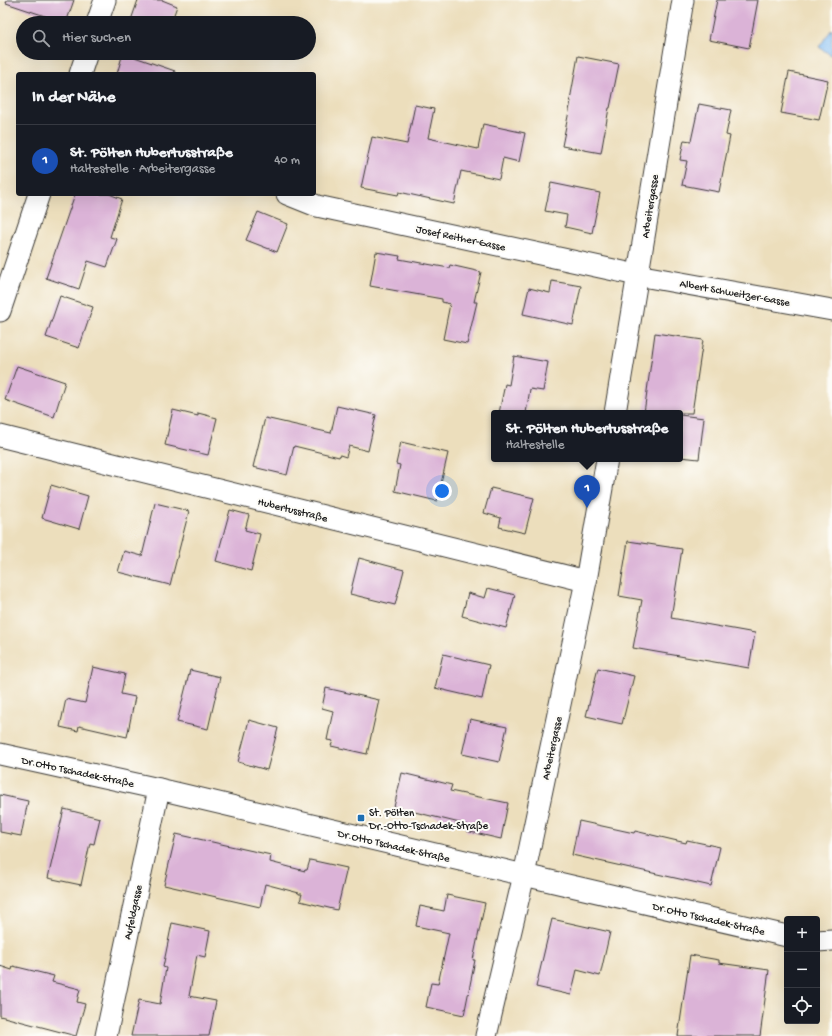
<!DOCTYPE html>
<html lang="de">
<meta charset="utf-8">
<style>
body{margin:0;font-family:"Gochi Hand",sans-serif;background:#20242c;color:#f1f3f6}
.controls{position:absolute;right:12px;bottom:12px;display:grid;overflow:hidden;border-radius:4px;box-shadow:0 4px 16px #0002}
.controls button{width:36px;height:36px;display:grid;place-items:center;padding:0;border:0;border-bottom:1px solid #363941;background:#171b24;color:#f1f3f6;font:20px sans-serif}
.you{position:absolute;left:442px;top:491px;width:14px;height:14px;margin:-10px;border:3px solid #fff;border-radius:50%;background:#1a73e8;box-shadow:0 0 0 6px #1a73e833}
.badge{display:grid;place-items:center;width:26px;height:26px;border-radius:50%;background:#0f766e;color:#fff;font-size:13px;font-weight:700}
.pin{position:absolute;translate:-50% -33px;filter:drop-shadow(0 1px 2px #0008)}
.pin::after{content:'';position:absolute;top:21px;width:14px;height:12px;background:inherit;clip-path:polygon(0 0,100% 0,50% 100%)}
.popup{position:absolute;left:491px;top:410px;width:192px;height:52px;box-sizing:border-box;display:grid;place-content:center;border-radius:4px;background:#171b24;filter:drop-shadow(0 1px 3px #0005);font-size:13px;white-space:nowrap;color:#9ea1a6}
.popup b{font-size:15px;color:#f1f3f6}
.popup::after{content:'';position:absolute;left:50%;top:100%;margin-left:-8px;border:8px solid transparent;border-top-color:#171b24}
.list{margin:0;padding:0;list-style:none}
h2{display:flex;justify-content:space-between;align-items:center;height:52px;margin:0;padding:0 16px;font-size:17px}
h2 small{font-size:13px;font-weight:400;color:#9ea1a6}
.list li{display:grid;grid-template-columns:26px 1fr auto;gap:12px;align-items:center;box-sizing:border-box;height:72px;padding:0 16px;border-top:1px solid #363941}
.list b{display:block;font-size:15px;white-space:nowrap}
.list p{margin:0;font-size:13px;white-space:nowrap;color:#9ea1a6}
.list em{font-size:13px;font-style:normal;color:#9ea1a6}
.icon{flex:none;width:22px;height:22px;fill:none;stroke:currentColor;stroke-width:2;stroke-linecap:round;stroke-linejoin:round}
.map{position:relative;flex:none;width:832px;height:1036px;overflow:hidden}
.search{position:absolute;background:#171b24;box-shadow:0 4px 16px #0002;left:16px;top:16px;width:300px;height:44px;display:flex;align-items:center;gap:10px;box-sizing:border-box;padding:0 14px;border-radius:22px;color:#9ea1a6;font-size:15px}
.panel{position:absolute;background:#171b24;box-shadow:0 4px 16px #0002;left:16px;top:72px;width:300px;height:124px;border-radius:4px}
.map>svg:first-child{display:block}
</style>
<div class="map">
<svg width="832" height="1036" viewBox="0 0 832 1036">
<rect width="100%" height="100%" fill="#fdfcf7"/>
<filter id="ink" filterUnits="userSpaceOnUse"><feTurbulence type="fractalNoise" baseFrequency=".025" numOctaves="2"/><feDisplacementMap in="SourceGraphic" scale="8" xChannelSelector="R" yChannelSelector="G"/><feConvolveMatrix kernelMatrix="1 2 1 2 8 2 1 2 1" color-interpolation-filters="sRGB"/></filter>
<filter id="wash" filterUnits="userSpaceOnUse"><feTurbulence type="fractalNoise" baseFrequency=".012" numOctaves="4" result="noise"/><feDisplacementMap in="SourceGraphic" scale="16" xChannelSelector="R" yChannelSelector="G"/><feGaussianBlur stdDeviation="0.9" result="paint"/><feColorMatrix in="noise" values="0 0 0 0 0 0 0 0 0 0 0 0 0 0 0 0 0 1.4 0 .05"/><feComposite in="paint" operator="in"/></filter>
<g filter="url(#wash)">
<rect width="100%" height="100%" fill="#ecdebc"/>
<!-- water -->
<path fill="#81bcf3" stroke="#4e6c88" d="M832,29V56L819,47Z"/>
<g id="blocks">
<!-- building -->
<g fill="#dbb3d7">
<path d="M7,0H74L66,23L6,3Z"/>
<path d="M138,0H162L177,6L171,23H130Z"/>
<path d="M717,0H758L749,48L709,40Z"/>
<path d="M123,53L175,71L174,74H117Z"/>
<path d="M578,56L619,64L610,108H609L601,153L562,146L571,101L570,100Z"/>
<path d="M789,72L828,80L819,120L781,113Z"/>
<path d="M699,104L731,110L726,135L730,136L719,192L682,185L687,161L680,160L684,140L691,141Z"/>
<path d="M415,105L434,109L428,138L478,149L483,124L525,133L519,162L503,158L499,179L461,171L454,204L399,192L398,195L361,188L372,137L407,144Z"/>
<path d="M551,183L600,193L592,233L565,227L567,215L545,211Z"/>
<path d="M75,194H109L122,199L110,237L117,239L107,267L88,261L79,289L46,278Z"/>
<path d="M258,212L288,224L277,252L246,240Z"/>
<path d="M376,252L400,256L399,259L449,268L450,265L481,272L474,302H477L467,344L443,339L450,304L442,302V299L370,286Z"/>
<path d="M552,281L581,286L573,325L523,314L529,288L550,293Z"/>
<path d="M60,296L93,307L79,348L46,337Z"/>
<path d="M655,333L703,340L692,413H644Z"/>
<path d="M514,356L548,362L543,391L530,389L526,413H499L505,384L509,385Z"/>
<path d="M17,366L65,382L54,417L5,400Z"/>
<path d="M337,406L376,415L368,451L349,446L346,457L340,455L339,457L294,446L287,475L253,467L265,418L331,433Z"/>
<path d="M173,410L198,416V413L217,418L208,455L165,445Z"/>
<path d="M680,415L704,418L699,459L680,457Z"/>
<path d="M401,442L448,453L437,501L395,491L400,465L396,464Z"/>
<path d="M51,485L88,496L79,529L42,518Z"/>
<path d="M491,488L534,498L525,533L499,527L501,518L484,513Z"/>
<path d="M155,503L189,511L170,585L118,572L124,551L142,556Z"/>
<path d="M230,510L249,515L245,530L260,534L251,571L216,561Z"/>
<path d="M628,541L682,549L671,618L755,633L749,668L633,648L642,600L619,596Z"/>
<path d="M359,558L404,570L395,605L350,594Z"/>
<path d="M488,588L515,595L506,628L462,616L468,593L485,598Z"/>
<path d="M443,654L489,665L482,699L435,688Z"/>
<path d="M93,667L125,674L121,694L135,697L127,737L79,726L78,731L60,727L66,699L85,703Z"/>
<path d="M598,668L634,676L622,724L586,716Z"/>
<path d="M190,670L220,677L208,729L177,722Z"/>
<path d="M326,688L379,700L367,754L331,746L333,741L327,740L333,711L322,708Z"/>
<path d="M470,719L507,727L499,762L462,754Z"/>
<path d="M249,720L278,728L267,770L238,762Z"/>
<path d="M402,773L452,785L450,791L508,803L501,839L466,831L468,825L394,807Z"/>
<path d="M0,795L28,801L21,836L0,832Z"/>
<path d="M64,809L100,818L94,844L90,843L81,885L48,878Z"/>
<path d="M579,821L634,833L635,831L686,843L687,840L720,847L711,886L572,855Z"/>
<path d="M176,834L271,855L270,862L305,871V870H307L310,860L347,868L337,910L300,901L302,894H299V893L265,884L260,907L164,885Z"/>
<path d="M447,895L485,903L473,960H475L464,1015L426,1007L431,983L438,984L449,933L416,926L420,906L444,911Z"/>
<path d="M552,919L610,932L600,976L577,970L571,995L536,987Z"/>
<path d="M172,923L210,931L205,957L197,955L189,996L216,1001L209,1036H131L139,1000L160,1004L166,968L163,967Z"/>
<path d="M690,955L719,960V963L769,970L760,1036H678Z"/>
<path d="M0,966L12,970L13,966L54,976L52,982L80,989L77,1002L85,1004L76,1036L0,1016Z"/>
</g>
</g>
</g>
<g filter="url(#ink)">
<use href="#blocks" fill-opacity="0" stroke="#3b3934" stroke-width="1"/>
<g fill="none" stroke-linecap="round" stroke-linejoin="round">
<!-- street casing -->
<g stroke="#3b3934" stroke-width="23">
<g id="street">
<path d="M97,23L105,0"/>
<path d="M80,74L87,53"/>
<path d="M287,194L317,206L637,275L832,310"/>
<path d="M0,311L39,194"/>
<path d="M615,413L683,0"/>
<path d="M0,436L586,581"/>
<path d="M0,754L159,789L524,875L787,936"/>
<path d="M817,941L832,940"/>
<path d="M106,1036L159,789"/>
<path d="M486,1036L524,875L586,581L607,459"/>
</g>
</g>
<!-- street -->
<use href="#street" stroke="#fff" stroke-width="21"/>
</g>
</g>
<!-- markers -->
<rect fill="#1f6fb2" stroke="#fdfcf7" stroke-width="1.5" x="357" y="814" width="8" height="8" rx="2"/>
<g text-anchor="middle" stroke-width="4" stroke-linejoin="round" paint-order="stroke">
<!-- street labels -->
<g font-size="11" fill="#1c1c1c" stroke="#fdfcf7">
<text transform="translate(649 206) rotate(-81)" y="4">Arbeitergasse</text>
<text transform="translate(461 237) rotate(12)" y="4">Josef Reither-Gasse</text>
<text transform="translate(735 292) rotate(10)" y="4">Albert Schweitzer-Gasse</text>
<text transform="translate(293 509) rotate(14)" y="4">Hubertusstraße</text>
<text transform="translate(551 748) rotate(-78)" y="4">Arbeitergasse</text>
<text transform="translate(78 771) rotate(12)" y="4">Dr.Otto Tschadek-Straße</text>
<text transform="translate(394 845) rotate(13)" y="4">Dr.Otto Tschadek-Straße</text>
<text transform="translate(132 912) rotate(-78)" y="4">Aufeldgasse</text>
<text transform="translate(709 918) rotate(13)" y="4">Dr.Otto Tschadek-Straße</text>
</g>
<!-- poi labels -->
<g font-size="11" fill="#1c1c1c" stroke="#fdfcf7" text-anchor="start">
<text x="369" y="816">St. Pölten<tspan x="369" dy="13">Dr.-Otto-Tschadek-Straße</tspan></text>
</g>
</g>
</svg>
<div class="controls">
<button>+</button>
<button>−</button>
<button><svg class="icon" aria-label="locate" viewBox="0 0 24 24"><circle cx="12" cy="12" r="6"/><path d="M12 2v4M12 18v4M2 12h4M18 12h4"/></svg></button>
</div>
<div class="you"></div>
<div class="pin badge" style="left:587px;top:508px;background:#1a4fb4">1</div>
<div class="popup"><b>St. Pölten Hubertusstraße</b>Haltestelle</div>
<div class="search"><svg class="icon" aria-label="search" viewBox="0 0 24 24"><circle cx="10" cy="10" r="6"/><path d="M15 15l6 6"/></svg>Hier suchen</div>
<section class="panel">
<h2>In der Nähe<small></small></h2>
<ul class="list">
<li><span class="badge" style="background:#1a4fb4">1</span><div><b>St. Pölten Hubertusstraße</b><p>Haltestelle · Arbeitergasse</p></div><em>40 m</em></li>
</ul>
</section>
</div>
